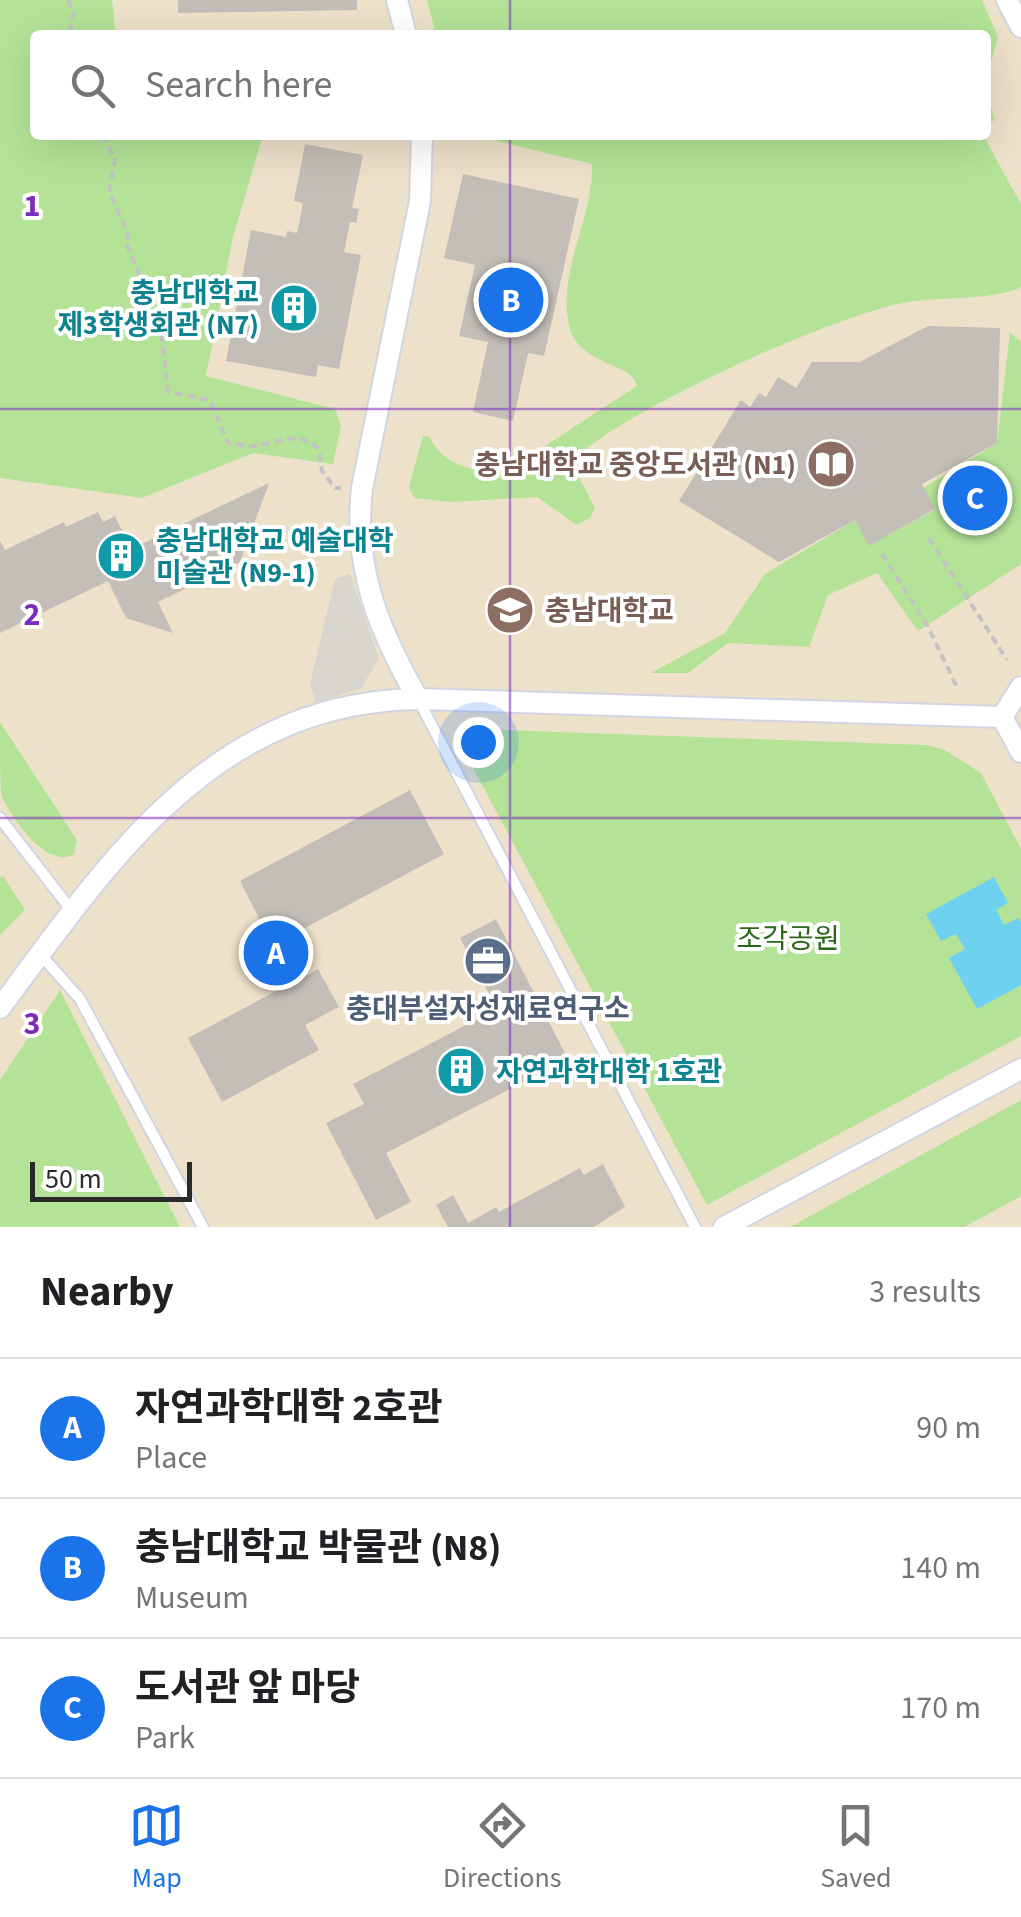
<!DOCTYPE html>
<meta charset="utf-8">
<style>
body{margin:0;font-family:"Source Sans 3","Noto Sans KR",sans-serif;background:#f6f6f6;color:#202124}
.scale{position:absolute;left:30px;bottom:25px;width:162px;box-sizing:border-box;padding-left:10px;border:5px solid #2a2a2a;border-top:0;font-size:28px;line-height:35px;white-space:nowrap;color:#2a2a2a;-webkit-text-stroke:8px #fff;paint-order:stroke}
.you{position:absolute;left:478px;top:742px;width:35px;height:35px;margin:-25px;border:8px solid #fff;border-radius:50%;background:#1a73e8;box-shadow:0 0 0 15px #1a73e833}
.badge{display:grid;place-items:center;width:65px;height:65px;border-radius:50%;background:#1a73e8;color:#fff;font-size:32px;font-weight:700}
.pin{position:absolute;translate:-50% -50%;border:5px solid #fff;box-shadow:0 2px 10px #0006}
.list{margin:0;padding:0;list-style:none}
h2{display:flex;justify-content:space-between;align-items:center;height:130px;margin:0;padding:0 40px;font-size:42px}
h2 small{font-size:32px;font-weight:400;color:#757577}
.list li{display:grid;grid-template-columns:65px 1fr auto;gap:30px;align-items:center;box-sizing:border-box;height:140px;padding:0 40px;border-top:2px solid #e0e0e0}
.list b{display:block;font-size:38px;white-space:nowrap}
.list p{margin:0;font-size:32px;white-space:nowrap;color:#757577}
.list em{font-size:32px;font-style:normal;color:#757577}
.icon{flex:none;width:55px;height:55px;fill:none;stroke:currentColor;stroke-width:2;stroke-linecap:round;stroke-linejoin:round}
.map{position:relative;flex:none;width:1021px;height:1227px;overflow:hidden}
.search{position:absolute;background:#fff;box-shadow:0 10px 40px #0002;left:30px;right:30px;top:30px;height:110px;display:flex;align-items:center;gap:25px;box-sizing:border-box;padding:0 35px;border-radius:10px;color:#757577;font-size:38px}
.sheet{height:550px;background:#fff}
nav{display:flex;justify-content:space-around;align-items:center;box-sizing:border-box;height:140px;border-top:2px solid #e0e0e0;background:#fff;font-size:28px;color:#757577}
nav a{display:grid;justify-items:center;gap:5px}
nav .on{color:#1a73e8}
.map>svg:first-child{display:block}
</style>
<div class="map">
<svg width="1021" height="1227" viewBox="0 0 1021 1227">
<rect width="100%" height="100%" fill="#ece4db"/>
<!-- education -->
<path fill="#eee1ca" d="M112,0H1021V1227H0V792L27,832L53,857L77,848V840L0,722V478L142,498L253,453L330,464L339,414L335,409L206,376L233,237L263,135H986V35H116Z"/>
<!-- green -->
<g fill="#b4e397">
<path d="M0,0H112L116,35H35V135H263L233,237L206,376L335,409L341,426L333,464L253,453L142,498L0,478Z"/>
<path d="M427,0H982L998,37L986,80L994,120L986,127V35H436Z"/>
<path d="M472,135H983L1021,204V287C992,302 931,295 893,305C810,327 638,404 574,458L573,466L595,508L590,518L577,525L537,497L452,502L414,498L409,487L423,436L430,437C440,465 480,475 508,470L637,386C634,363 581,366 570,329C555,276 594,217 592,164Z"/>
<path d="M1010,333L1021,341V564L918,631L877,573L828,595L809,647L728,643L688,673H651L725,633L765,574L855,520L870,545L935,510L923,488L997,443Z"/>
<path d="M0,722L77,840L74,854C48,871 10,817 1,794C0,776 0,742 0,722Z"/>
<path d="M475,729L927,745L945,750L981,773L1021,849V1036L707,1205L465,753Z"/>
<path d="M3,876L25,910L0,935V877Z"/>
<path d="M60,990L180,1227H0V1080Z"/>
<path d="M1021,1100V1196L964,1227H790Z"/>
</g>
<!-- plaza -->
<path fill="#d8d4ce" d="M350,574L379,659L361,688L316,703L310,684L335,579Z"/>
<!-- water -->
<path fill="#6dd1ef" d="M994,877L1008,903L996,910L1004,925L1018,918L1021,922V985L977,1009L949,958L965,949L956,934L941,941L926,914Z"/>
<!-- building -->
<g fill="#c4beb8">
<path d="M178,0H357V10L178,13Z"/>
<path d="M305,144L363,155L352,208L359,209L356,223L350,222L344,252L361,255L339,369L318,365L316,377L226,361L251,230L286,237L287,231L297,233L303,203L294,201Z"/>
<path d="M463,174L579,199L544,356L528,353L513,421L473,412L488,342L459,336L475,265L444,258Z"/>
<path d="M928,326L1000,328L997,443L922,484L935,509L869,546L855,520L779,562L679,501L741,400L750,407L759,393L766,397L778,377L796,388L812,362H859Z"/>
<path d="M269,483L240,562L158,602L173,633L126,618L108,581L0,633V541L5,550L64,522L66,527L98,512L103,522L115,516L131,549Z"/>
<path d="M410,790L444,854L288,937L308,975L318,969L339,1007L305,1025L319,1050L222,1102L188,1038L276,991L245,933L262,924L240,881Z"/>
<path d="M496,919L568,1059L386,1153L411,1202L376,1220L326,1123L364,1104L353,1084L497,1009L460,938Z"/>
<path d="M603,1164L625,1207L594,1227H448L436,1205L453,1195L468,1223L496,1207L499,1212L580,1168L584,1175Z"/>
</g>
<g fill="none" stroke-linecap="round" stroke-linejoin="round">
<!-- lane casing -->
<g stroke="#d1d5e3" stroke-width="14">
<g id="lane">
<path d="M419,701L695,1227"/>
<path d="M0,818L72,911"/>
<path d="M40,954L80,999L203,1227"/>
</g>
</g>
<!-- street casing -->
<g stroke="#d1d5e3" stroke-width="24">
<g id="street">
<path d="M397,0L406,35"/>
<path d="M1007,0L1021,27"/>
<path d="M418,699C379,630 353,570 362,488L420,201L422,135"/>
<path d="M1002,717L1021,752"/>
<path d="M1002,717L1021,687"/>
<path d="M0,1008C109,861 213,702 418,699L1002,717"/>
<path d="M724,1227L1021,1069"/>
</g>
</g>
<!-- path -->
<g stroke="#c3c3c3" stroke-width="4" stroke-dasharray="8 5" stroke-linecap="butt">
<path d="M68,0L74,12L69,35"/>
<path d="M103,135L115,160L109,192L128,232L126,243L142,281L139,313L161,330L168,392L210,400L228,443C236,444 247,447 254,446C278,443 298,429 319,449L322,471L335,488H341"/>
<path d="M929,538L1007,660"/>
<path d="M882,554L927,625L957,687"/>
</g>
<!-- lane -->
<use href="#lane" stroke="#fff" stroke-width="10"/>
<!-- street -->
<use href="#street" stroke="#fff" stroke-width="20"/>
</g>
<!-- grid -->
<path fill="none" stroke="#7b2cbf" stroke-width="2.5" stroke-opacity="0.55" d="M510,0V35M510,135V1227M0,409H1021M0,818H1021"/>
<!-- icons -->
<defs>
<g id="building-disc" transform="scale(2.5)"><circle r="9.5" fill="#0f9aa8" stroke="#fff"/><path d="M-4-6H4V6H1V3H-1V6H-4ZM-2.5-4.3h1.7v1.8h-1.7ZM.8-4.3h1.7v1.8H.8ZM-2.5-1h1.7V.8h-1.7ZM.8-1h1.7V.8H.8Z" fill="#fff"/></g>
<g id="library-disc" transform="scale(2.5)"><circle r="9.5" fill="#8d6e63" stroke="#fff"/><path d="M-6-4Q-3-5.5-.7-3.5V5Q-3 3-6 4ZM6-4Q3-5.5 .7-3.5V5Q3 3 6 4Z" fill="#fff"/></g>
<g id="university-disc" transform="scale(2.5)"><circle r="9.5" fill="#8d6e63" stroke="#fff"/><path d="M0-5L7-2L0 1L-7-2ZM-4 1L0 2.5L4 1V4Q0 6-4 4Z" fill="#fff"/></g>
<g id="office-disc" transform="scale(2.5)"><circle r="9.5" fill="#5c6f8a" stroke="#fff"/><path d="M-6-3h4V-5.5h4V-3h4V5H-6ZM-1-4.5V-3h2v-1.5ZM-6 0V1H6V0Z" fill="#fff"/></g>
</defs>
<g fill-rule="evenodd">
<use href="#building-disc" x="294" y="308"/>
<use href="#library-disc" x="831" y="464"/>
<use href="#building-disc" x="121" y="556"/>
<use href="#university-disc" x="510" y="610"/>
<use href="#office-disc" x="488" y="961"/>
<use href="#building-disc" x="461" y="1071"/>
</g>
<g text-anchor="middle" stroke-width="8" stroke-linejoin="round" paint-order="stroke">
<!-- culture labels -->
<g font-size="28" font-weight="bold" fill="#0d838f" stroke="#fff" text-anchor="start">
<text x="259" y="302" text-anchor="end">충남대학교<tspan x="259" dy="32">제3학생회관 (N7)</tspan></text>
<text x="156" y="550">충남대학교 예술대학<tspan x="156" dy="32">미술관 (N9-1)</tspan></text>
<text x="496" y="1081">자연과학대학 1호관</text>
</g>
<!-- education labels -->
<g font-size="28" font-weight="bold" fill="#785e54" stroke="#fff" text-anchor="end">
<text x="796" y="474">충남대학교 중앙도서관 (N1)</text>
<text x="545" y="620" text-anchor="start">충남대학교</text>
</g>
<!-- park labels -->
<g font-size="28" fill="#2c6719" stroke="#fff">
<text x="788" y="948">조각공원</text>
</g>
<!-- service labels -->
<g font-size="28" font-weight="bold" fill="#4e5e75" stroke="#fff">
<text x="488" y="1018">충대부설자성재료연구소</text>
</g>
</g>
<g font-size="32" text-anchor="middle" font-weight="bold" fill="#7b2cbf" stroke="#fff" stroke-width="8" stroke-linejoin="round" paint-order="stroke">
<text x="32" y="216">1</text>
<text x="32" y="625">2</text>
<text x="32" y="1034">3</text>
</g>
</svg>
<div class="scale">50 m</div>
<div class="you"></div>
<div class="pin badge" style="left:276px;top:953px">A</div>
<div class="pin badge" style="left:511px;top:300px">B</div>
<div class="pin badge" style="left:975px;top:498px">C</div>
<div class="search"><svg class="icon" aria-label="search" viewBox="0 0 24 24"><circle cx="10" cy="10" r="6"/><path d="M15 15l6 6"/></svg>Search here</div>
</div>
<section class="sheet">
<h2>Nearby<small>3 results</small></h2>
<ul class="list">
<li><span class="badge">A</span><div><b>자연과학대학 2호관</b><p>Place</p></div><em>90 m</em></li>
<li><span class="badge">B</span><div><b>충남대학교 박물관 (N8)</b><p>Museum</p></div><em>140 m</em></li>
<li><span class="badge">C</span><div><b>도서관 앞 마당</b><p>Park</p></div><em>170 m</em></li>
</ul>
</section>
<nav>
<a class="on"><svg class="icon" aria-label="map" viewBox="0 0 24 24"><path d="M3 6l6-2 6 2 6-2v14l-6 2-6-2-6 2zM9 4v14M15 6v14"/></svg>Map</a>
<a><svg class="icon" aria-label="directions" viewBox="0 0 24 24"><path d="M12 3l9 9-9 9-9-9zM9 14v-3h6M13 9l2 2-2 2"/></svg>Directions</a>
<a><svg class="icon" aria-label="saved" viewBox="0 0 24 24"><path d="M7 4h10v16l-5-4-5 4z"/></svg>Saved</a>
</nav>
